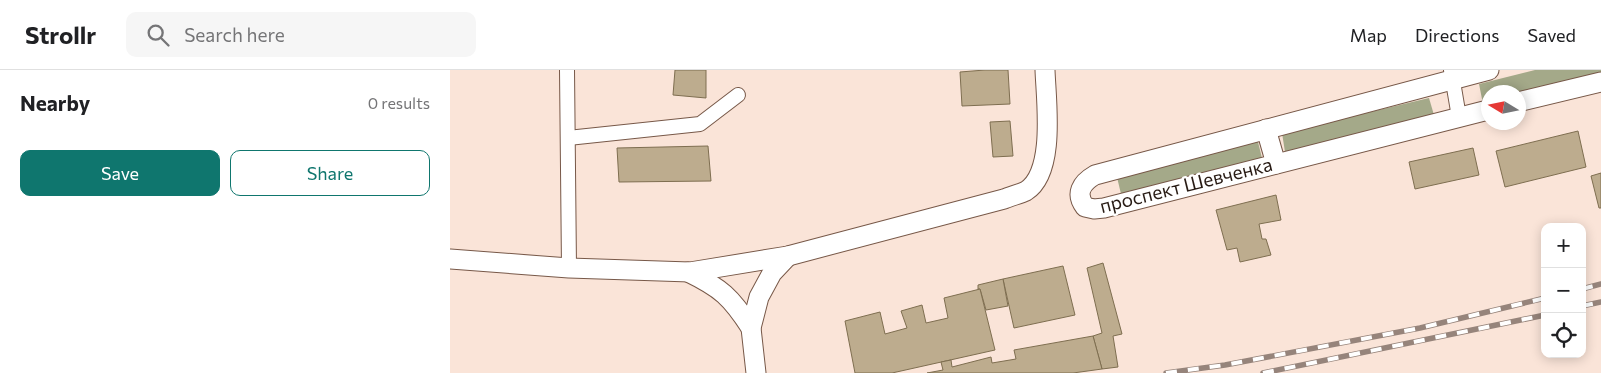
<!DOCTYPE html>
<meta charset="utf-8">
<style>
body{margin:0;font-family:Commissioner,sans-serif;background:#f6f6f6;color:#202124}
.controls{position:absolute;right:15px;bottom:15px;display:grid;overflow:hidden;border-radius:10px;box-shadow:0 2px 12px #0003}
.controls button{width:45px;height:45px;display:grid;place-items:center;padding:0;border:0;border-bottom:1px solid #e0e0e0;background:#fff;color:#202124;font:25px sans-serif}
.compass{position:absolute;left:1031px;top:15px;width:45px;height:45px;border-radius:50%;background:#fff;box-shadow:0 2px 12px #0003;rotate:280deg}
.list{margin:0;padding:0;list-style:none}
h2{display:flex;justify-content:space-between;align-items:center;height:65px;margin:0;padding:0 20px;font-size:21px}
h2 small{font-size:16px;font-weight:400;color:#757577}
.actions{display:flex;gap:10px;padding:15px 20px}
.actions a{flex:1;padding:11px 0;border:1px solid #0f766e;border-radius:10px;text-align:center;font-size:18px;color:#0f766e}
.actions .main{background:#0f766e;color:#fff}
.icon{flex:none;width:28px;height:28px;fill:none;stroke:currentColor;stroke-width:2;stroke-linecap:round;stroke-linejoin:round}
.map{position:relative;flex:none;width:1151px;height:303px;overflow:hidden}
header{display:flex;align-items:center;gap:30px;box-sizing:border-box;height:70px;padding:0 25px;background:#fff;border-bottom:1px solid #e0e0e0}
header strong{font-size:24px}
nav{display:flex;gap:28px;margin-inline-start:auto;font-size:18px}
.search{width:350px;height:45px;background:#f6f6f6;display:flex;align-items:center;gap:12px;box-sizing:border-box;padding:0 18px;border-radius:10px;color:#757577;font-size:19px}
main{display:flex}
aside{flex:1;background:#fff}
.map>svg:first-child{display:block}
</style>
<header>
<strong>Strollr</strong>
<div class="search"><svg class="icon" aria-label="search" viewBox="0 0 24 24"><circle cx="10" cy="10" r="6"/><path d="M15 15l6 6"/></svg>Search here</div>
<nav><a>Map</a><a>Directions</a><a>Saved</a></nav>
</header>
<main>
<aside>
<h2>Nearby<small>0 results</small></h2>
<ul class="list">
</ul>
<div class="actions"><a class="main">Save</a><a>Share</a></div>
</aside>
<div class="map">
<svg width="1151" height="303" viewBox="0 0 1151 303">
<rect width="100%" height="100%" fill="#fae4d8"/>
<!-- forest -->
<g fill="#a4a989">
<path d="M1085,0H1151V5L1068,22H1038V32L1033,34L1029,14Z"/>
<path d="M979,28L984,45L835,82L832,63Z"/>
<path d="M807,68L812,88L671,124L666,103Z"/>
</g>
<!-- building -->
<g fill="#bdac8e" stroke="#7e6e50">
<path d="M225,0H256V28L223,25Z"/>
<path d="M535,0H558L560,34L512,36L510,2Z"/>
<path d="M560,51L563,86L543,87L540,52Z"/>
<path d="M1128,61L1136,97L1055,117L1046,81Z"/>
<path d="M258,76L261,111L169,112L167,78Z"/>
<path d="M1023,78L1029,105L965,119L959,92Z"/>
<path d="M1151,103V138H1149L1141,106Z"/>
<path d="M826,125L831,150L809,154L812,169H816L821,185L790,192L787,178L777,180L766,140Z"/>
<path d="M653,193L672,264L663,266L668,297L652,299L643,266L652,263L637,198Z"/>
<path d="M613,196L625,245L564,258L553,209Z"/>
<path d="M553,209L558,236L536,240L530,219H528V215Z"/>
<path d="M530,219L545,280L442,303H405L395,251L430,242L435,264L457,258L451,241L472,235L476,253L498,248L494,228Z"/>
<path d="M643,266L652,299L623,303H477L493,300L491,292L501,290L502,297L541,287L542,293L566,289L564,280Z"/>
</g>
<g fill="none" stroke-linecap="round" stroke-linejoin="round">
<!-- street casing -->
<g stroke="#775848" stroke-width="16">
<g id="street">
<path d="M117,0L119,198"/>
<path d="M1001,0L1009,47"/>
<path d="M118,68L250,54L288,25"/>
</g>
</g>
<!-- secondary casing -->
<g stroke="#775848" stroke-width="21">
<g id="secondary">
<path d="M1068,32L1151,12"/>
<path d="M1038,40L654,138L644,139L635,137C625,124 631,113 645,105L1039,0"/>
<path d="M816,59L826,94"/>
<path d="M0,189L119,198L240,202L338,186L554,129C561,126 570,124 576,121C606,102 596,30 595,0"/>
<path d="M238,202C271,218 281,227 301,258"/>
<path d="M306,303L301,258L309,227L322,203L338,186"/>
</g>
</g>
<!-- street -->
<use href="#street" stroke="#fff" stroke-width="14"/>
<!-- secondary -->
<use href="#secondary" stroke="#fff" stroke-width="19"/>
<!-- rail casing -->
<g stroke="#96847b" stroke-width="5.5">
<g id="rail">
<path d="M1132,219L1151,214"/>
<path d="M1132,236L1151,232"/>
<path d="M716,303L775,295L970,258L1095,228"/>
<path d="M813,303L1095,245"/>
</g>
</g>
<!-- rail -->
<use href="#rail" stroke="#fff" stroke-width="4" stroke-dasharray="11" stroke-linecap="butt"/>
</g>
<g text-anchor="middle" stroke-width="4.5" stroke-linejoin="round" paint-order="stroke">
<!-- street labels -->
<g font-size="19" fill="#281b14" stroke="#fff">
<text transform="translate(736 115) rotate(-14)" y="7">проспект Шевченка</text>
</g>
</g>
</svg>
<div class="controls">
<button>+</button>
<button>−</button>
<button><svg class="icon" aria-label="locate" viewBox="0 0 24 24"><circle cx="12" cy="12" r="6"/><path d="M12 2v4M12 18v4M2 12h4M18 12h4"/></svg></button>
</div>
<svg class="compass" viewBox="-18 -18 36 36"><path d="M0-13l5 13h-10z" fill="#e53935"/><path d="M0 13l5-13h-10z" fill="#757577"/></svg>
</div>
</main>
